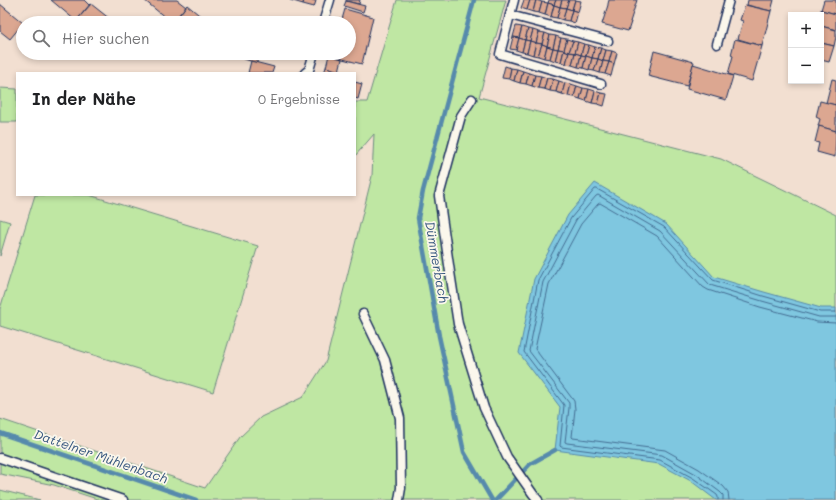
<!DOCTYPE html>
<html lang="de">
<meta charset="utf-8">
<style>
body{margin:0;font-family:Mali,sans-serif;background:#f2f2f2;color:#202124}
.controls{position:absolute;right:12px;top:12px;display:grid;overflow:hidden;border-radius:0px;box-shadow:0 2px 6px #0003}
.controls button{width:36px;height:36px;display:grid;place-items:center;padding:0;border:0;border-bottom:1px solid #e0e0e0;background:#fff;color:#202124;font:20px sans-serif}
.list{margin:0;padding:0;list-style:none}
h2{display:flex;justify-content:space-between;align-items:center;height:52px;margin:0;padding:0 16px;font-size:17px}
h2 small{font-size:13px;font-weight:400;color:#757577}
.icon{flex:none;width:22px;height:22px;fill:none;stroke:currentColor;stroke-width:2;stroke-linecap:round;stroke-linejoin:round}
.map{position:relative;flex:none;width:836px;height:500px;overflow:hidden}
.search{position:absolute;background:#fff;box-shadow:0 2px 6px #0003;left:16px;top:16px;width:340px;height:44px;display:flex;align-items:center;gap:10px;box-sizing:border-box;padding:0 14px;border-radius:22px;color:#757577;font-size:15px}
.panel{position:absolute;background:#fff;box-shadow:0 2px 6px #0003;left:16px;top:72px;width:340px;height:124px;border-radius:0px}
.map>svg:first-child{display:block}
</style>
<div class="map">
<svg width="836" height="500" viewBox="0 0 836 500">
<rect width="100%" height="100%" fill="#f2dfd1"/>
<filter id="ink" filterUnits="userSpaceOnUse"><feTurbulence type="fractalNoise" baseFrequency=".025" numOctaves="2"/><feDisplacementMap in="SourceGraphic" scale="8" xChannelSelector="R" yChannelSelector="G"/><feConvolveMatrix kernelMatrix="1 2 1 2 8 2 1 2 1" color-interpolation-filters="sRGB"/></filter>
<g filter="url(#ink)">
<!-- green -->
<g fill="#bfe7a3" stroke="#6d8b80">
<path d="M397,0H506L479,97L721,159L836,215V500H100L54,485L0,474V419L205,488L240,437L261,417L303,397L326,361L372,176L374,134L355,156V102H367Z"/>
<path d="M0,88L17,89V122H0Z"/>
<path d="M35,195H89L258,246L213,392L0,326V309Z"/>
<path d="M0,219L10,222L0,256Z"/>
<path d="M0,490L40,500H0Z"/>
</g>
<!-- water -->
<path fill="#7fc7e0" stroke="#578aac" d="M595,183L666,224L714,277L764,292L821,308H836V500H716L691,481L659,464L555,450L560,407L519,353L534,279L568,215Z"/>
<g fill="none" stroke-linecap="round" stroke-linejoin="round">
<!-- shore -->
<g stroke="#436c92" stroke-width="1">
<path d="M718,500V497L717,495L693,478L660,460L561,447L560,446L564,405L524,352L538,280L571,218L595,189H597L664,227L713,280L763,296L820,312H836"/>
<path d="M723,500V495L720,492L696,474L662,455L567,443L565,442L569,408V403L529,351L543,282L576,220L596,196L598,195L660,231L710,285L762,301L819,317H836"/>
<path d="M729,500L728,492L723,486L699,469L665,450L573,438L572,437L575,409L574,401L535,349L549,284L581,224L598,204L600,203L657,236L703,287L708,290L760,307L817,322L836,323"/>
</g>
<!-- stream -->
<g stroke="#578aac" stroke-width="4.5">
<path d="M474,0L423,191L418,218L439,336L464,452L492,500"/>
<path d="M0,433L196,500"/>
<path d="M496,500L530,464L555,450"/>
</g>
</g>
<!-- building -->
<g fill="#dca791" stroke="#1b2f5e">
<path d="M51,0H84L89,5L91,3L76,21Z"/>
<path d="M144,0H177L186,7L187,5L172,23Z"/>
<path d="M290,0H304L303,4Z"/>
<path d="M304,0H312L316,1L314,7L303,4Z"/>
<path d="M346,0H360L359,4L346,1Z"/>
<path d="M524,0H530L527,10L521,8Z"/>
<path d="M530,0H536L533,12L527,10Z"/>
<path d="M536,0L542,2L539,13L533,12Z"/>
<path d="M549,0H556L554,5L548,3Z"/>
<path d="M556,0H562L560,7L554,5Z"/>
<path d="M562,0H569L566,8L560,7Z"/>
<path d="M569,0H575L572,10L566,8Z"/>
<path d="M575,0L581,1L578,12L572,10Z"/>
<path d="M609,0H637L630,22H631L628,31L602,24L608,5V4Z"/>
<path d="M748,0H774L771,11L747,5Z"/>
<path d="M824,0H836V14L821,10Z"/>
<path d="M346,1L365,6L363,12L344,6Z"/>
<path d="M542,2L548,3L545,15L539,13Z"/>
<path d="M548,3L554,5L551,17L545,15Z"/>
<path d="M0,4L23,23L25,21L10,39L0,31Z"/>
<path d="M91,4L115,23H82L78,20L76,21Z"/>
<path d="M187,5L209,23H175L174,22L173,23Z"/>
<path d="M554,5L560,7L557,18L551,17Z"/>
<path d="M745,5L771,11L762,46L738,39L743,21L740,20Z"/>
<path d="M560,7L566,8L563,20L557,18Z"/>
<path d="M566,8L572,10L569,21L563,20Z"/>
<path d="M345,9L373,17L362,64L331,56V53H349V23H341Z"/>
<path d="M572,10L578,12L575,23L569,21Z"/>
<path d="M821,10L836,14V30L821,26V15H820Z"/>
<path d="M276,17V19L283,23H273Z"/>
<path d="M516,26L522,27L519,38L513,37Z"/>
<path d="M821,26L836,30V37L834,46L821,43Z"/>
<path d="M522,27L528,29L525,40L519,38Z"/>
<path d="M528,29L533,30L530,41L525,40Z"/>
<path d="M533,30L539,32L536,43L530,41Z"/>
<path d="M539,32L545,33L542,44L536,43Z"/>
<path d="M545,33L550,35L547,46L542,44Z"/>
<path d="M550,35L556,36L553,48L547,46Z"/>
<path d="M556,36L561,38L558,49L553,48Z"/>
<path d="M513,37L519,38L516,50L510,49Z"/>
<path d="M519,38L525,40L522,52L516,50Z"/>
<path d="M561,38L567,39L564,50L558,49Z"/>
<path d="M567,39L573,41L569,52L564,50Z"/>
<path d="M735,39L762,46L752,81L728,74L733,56L731,55Z"/>
<path d="M525,40L530,41L527,53L522,52Z"/>
<path d="M530,41L536,43L533,55L527,53Z"/>
<path d="M573,41L578,42L575,53L569,52Z"/>
<path d="M578,42L584,44L581,55L575,53Z"/>
<path d="M536,43L542,44L538,56L533,55Z"/>
<path d="M821,43L834,46L829,62L821,60Z"/>
<path d="M542,44L547,46L544,58L538,56Z"/>
<path d="M584,44L589,45L586,56L581,55Z"/>
<path d="M589,45L595,47L592,58L586,56Z"/>
<path d="M547,46L553,48L550,59L544,58Z"/>
<path d="M595,47L601,48L598,59L592,58Z"/>
<path d="M553,48L558,49L555,61L550,59Z"/>
<path d="M601,48L606,50L603,61L598,59Z"/>
<path d="M558,49L564,50L561,62L555,61Z"/>
<path d="M564,50L569,52L566,64L561,62Z"/>
<path d="M606,50L612,51L609,62L603,61Z"/>
<path d="M612,51L617,53L614,64L609,62Z"/>
<path d="M654,51L694,62L687,86L648,76Z"/>
<path d="M569,52L575,53L572,65L566,64Z"/>
<path d="M246,53L258,56L257,63L244,59Z"/>
<path d="M575,53L581,55L578,67L572,65Z"/>
<path d="M329,55L342,59L339,71L326,67Z"/>
<path d="M581,55L586,56L583,68L578,67Z"/>
<path d="M586,56L592,58L589,70L583,68Z"/>
<path d="M592,58L598,59L594,71L589,70Z"/>
<path d="M598,59L603,61L600,73L594,71Z"/>
<path d="M251,61L274,67L272,73H248Z"/>
<path d="M603,61L609,62L605,74L600,73Z"/>
<path d="M609,62L614,64L611,76L605,74Z"/>
<path d="M693,64L733,76L726,100L687,89Z"/>
<path d="M505,66L511,68L509,79L502,78Z"/>
<path d="M326,67L339,71L338,73H324Z"/>
<path d="M511,68L517,69L514,81L509,79Z"/>
<path d="M517,69L523,71L520,83L514,81Z"/>
<path d="M523,71L529,73L526,84L520,83Z"/>
<path d="M529,73L535,75L532,86L526,84Z"/>
<path d="M535,75L541,76L538,88L532,86Z"/>
<path d="M541,76L547,78L544,89L538,88Z"/>
<path d="M547,78L553,79L550,91L544,89Z"/>
<path d="M553,79L559,81L556,92L550,91Z"/>
<path d="M832,79L836,80V105L826,103Z"/>
<path d="M559,81L565,83L562,94L556,92Z"/>
<path d="M355,82L362,84L358,99L355,98Z"/>
<path d="M565,83L571,84L568,96L562,94Z"/>
<path d="M571,84L577,86L574,97L568,96Z"/>
<path d="M577,86L583,88L580,99L574,97Z"/>
<path d="M583,88L589,89L586,101L580,99Z"/>
<path d="M589,89L595,91L592,103L586,101Z"/>
<path d="M595,91L601,93L598,104L592,103Z"/>
<path d="M601,93L607,94L604,106L598,104Z"/>
<path d="M820,101L836,105V131L818,126L820,119L816,117Z"/>
<path d="M819,126L836,131L835,157L817,152L819,143L815,142Z"/>
</g>
<g fill="none" stroke-linecap="round" stroke-linejoin="round">
<!-- lane casing -->
<g stroke="#1b2f5e" stroke-width="11">
<g id="lane">
<path d="M514,0L510,15L608,41"/>
<path d="M510,15L500,54L601,84"/>
<path d="M323,23L330,0"/>
<path d="M717,44L729,0"/>
<path d="M305,73L309,70L314,53"/>
<path d="M472,99L461,116L439,196L450,272L458,324L484,408L507,457L533,494L538,500"/>
<path d="M363,314L385,360L400,418L401,488L399,500"/>
<path d="M0,458L123,500"/>
</g>
</g>
<!-- lane -->
<use href="#lane" stroke="#fbf7ec" stroke-width="8"/>
</g>
</g>
<g text-anchor="middle" stroke-width="3.5" stroke-linejoin="round" paint-order="stroke">
<!-- water labels -->
<g font-size="13" font-style="italic" fill="#34557e" stroke="#fbf7ec">
<text transform="translate(437 262) rotate(80)" y="5">Dümmerbach</text>
<text transform="translate(101 456) rotate(19)" y="5">Dattelner Mühlenbach</text>
</g>
</g>
</svg>
<div class="controls">
<button>+</button>
<button>−</button>
</div>
<div class="search"><svg class="icon" aria-label="search" viewBox="0 0 24 24"><circle cx="10" cy="10" r="6"/><path d="M15 15l6 6"/></svg>Hier suchen</div>
<section class="panel">
<h2>In der Nähe<small>0 Ergebnisse</small></h2>
<ul class="list">
</ul>
</section>
</div>
